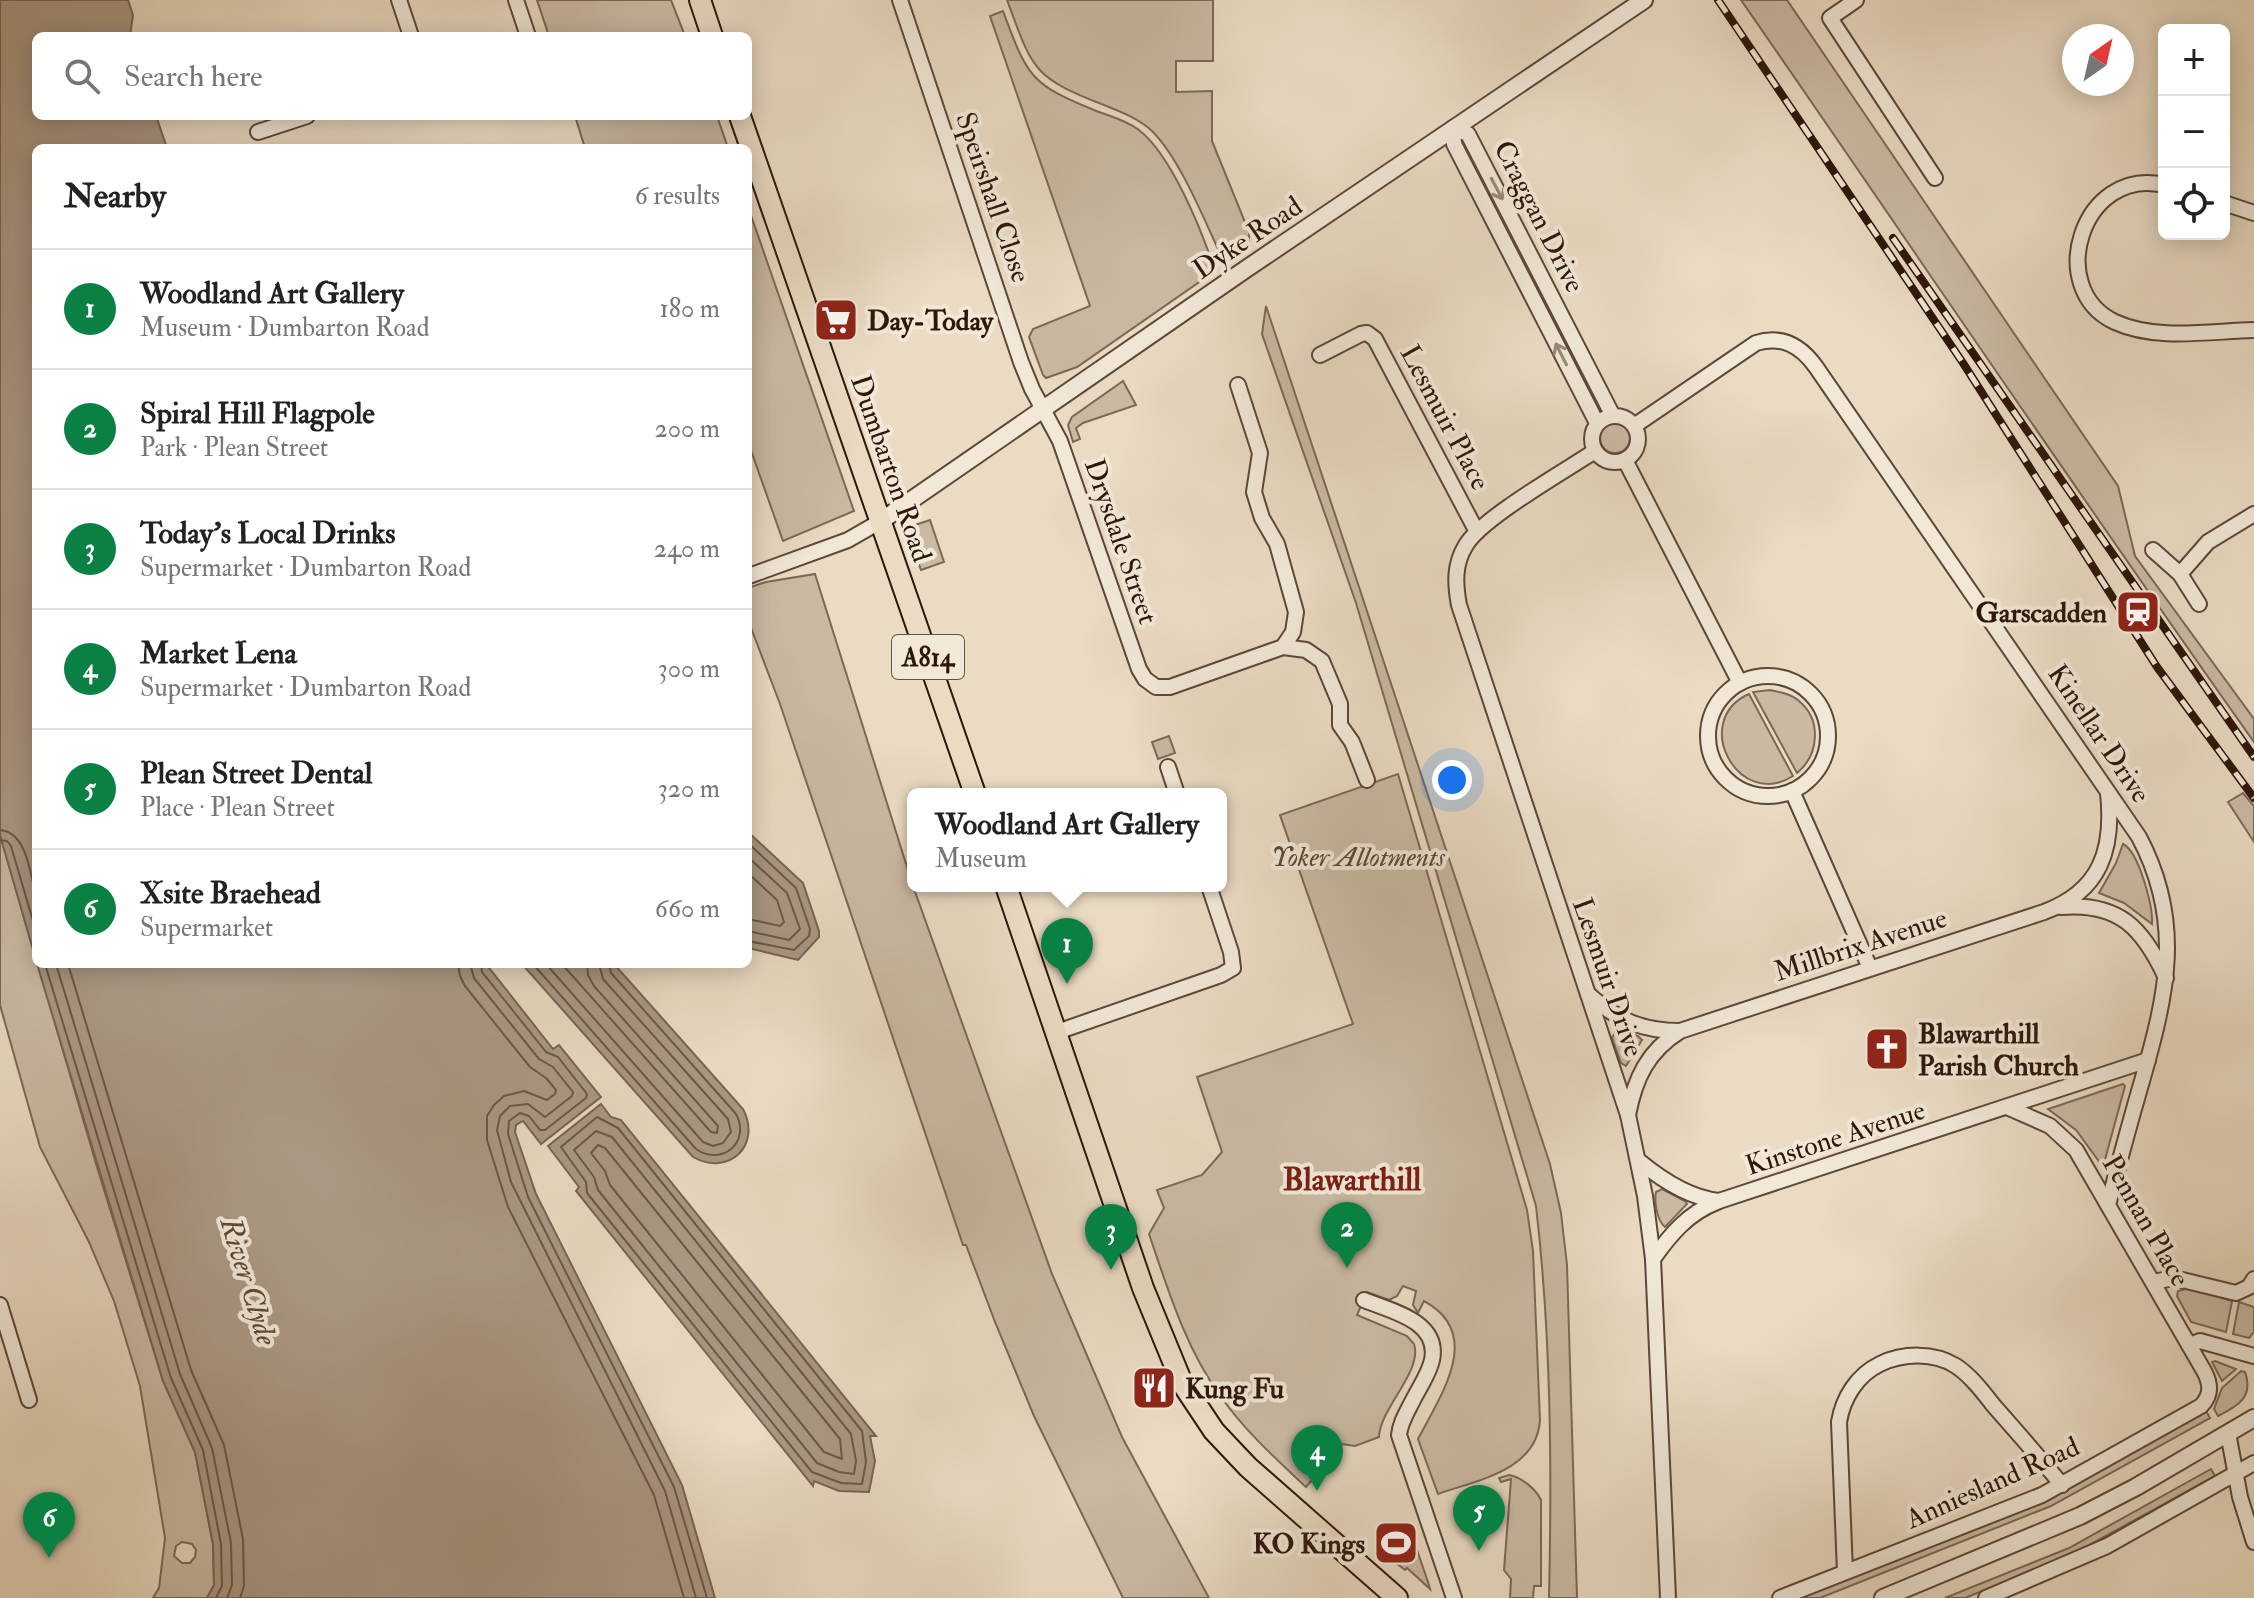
<!DOCTYPE html>
<meta charset="utf-8">
<style>
body{margin:0;font-family:"IM FELL Double Pica",serif;background:#f2f2f2;color:#222}
.controls{position:absolute;right:24px;top:24px;display:grid;overflow:hidden;border-radius:12px;box-shadow:0 4px 20px #0003}
.controls button{width:72px;height:72px;display:grid;place-items:center;padding:0;border:0;border-bottom:2px solid #e0e0e0;background:#fff;color:#222;font:40px sans-serif}
.compass{position:absolute;left:2062px;top:24px;width:72px;height:72px;border-radius:50%;background:#fff;box-shadow:0 4px 20px #0003;rotate:34deg}
.you{position:absolute;left:1452px;top:780px;width:28px;height:28px;margin:-20px;border:6px solid #fff;border-radius:50%;background:#1a73e8;box-shadow:0 0 0 12px #1a73e833}
.badge{display:grid;place-items:center;width:52px;height:52px;border-radius:50%;background:#0b8043;color:#fff;font-size:26px;font-weight:700}
.pin{position:absolute;translate:-50% -66px;filter:drop-shadow(0 2px 4px #0008)}
.pin::after{content:'';position:absolute;top:42px;width:28px;height:24px;background:inherit;clip-path:polygon(0 0,100% 0,50% 100%)}
.popup{position:absolute;left:907px;top:788px;width:320px;height:104px;box-sizing:border-box;display:grid;place-content:center;border-radius:12px;background:#fff;filter:drop-shadow(0 2px 6px #0005);font-size:26px;white-space:nowrap;color:#767676}
.popup b{font-size:30px;color:#222}
.popup::after{content:'';position:absolute;left:50%;top:100%;margin-left:-16px;border:16px solid transparent;border-top-color:#fff}
.list{margin:0;padding:0;list-style:none}
h2{display:flex;justify-content:space-between;align-items:center;height:104px;margin:0;padding:0 32px;font-size:34px}
h2 small{font-size:26px;font-weight:400;color:#767676}
.list li{display:grid;grid-template-columns:52px 1fr auto;gap:24px;align-items:center;box-sizing:border-box;height:120px;padding:0 32px;border-top:2px solid #e0e0e0}
.list b{display:block;font-size:30px;white-space:nowrap}
.list p{margin:0;font-size:26px;white-space:nowrap;color:#767676}
.list em{font-size:26px;font-style:normal;color:#767676}
.icon{flex:none;width:44px;height:44px;fill:none;stroke:currentColor;stroke-width:2;stroke-linecap:round;stroke-linejoin:round}
.map{position:relative;flex:none;width:2254px;height:1598px;overflow:hidden}
.search{position:absolute;background:#fff;box-shadow:0 4px 20px #0003;left:32px;top:32px;width:720px;height:88px;display:flex;align-items:center;gap:20px;box-sizing:border-box;padding:0 28px;border-radius:12px;color:#767676;font-size:30px}
.panel{position:absolute;background:#fff;box-shadow:0 4px 20px #0003;left:32px;top:144px;width:720px;height:824px;border-radius:12px}
.map>svg:first-child{display:block}
</style>
<div class="map">
<svg width="2254" height="1598" viewBox="0 0 2254 1598">
<rect width="100%" height="100%" fill="#eadbc3"/>
<filter id="stains"><feTurbulence type="fractalNoise" baseFrequency=".0025" numOctaves="4"/><feColorMatrix values="0 0 0 0 .2 0 0 0 0 .09 0 0 0 0 .02 0 0 0 .5 -.17"/></filter>
<radialGradient id="worn" r=".72"><stop offset=".6" stop-color="#630" stop-opacity="0"/><stop offset="1" stop-color="#630" stop-opacity=".3"/></radialGradient>
<!-- green -->
<g fill="#cabaa4" stroke="#7c6858" stroke-width="2" fill-rule="evenodd">
<path d="M537,0H671L685,36H549Z"/>
<path d="M1007,0H1213V61H1176V92L1212,91V141L1249,232V249L1225,264C1206,225 1182,161 1152,131C1138,118 1121,112 1104,105C1032,77 1033,70 1007,0Z"/>
<path d="M1741,0H1787L2118,486L2135,556L2254,719V742C2080,497 1912,247 1741,0Z"/>
<path d="M1003,11C1027,75 1029,84 1094,110C1109,116 1126,120 1139,130C1172,156 1202,231 1215,271L1077,367L1046,378L1043,375L1029,337L1033,329L1090,306L990,16Z"/>
<path d="M575,116H717L728,148H585Z"/>
<path d="M1466,149H1468L1512,230L1505,233L1465,151Z"/>
<path d="M748,207L854,511L783,541L748,442Z"/>
<path d="M1521,247L1562,327L1555,331L1514,251Z"/>
<path d="M1266,306L1550,1164L1561,1213L1567,1265L1577,1598H1549C1552,1468 1551,1335 1536,1206L1356,603L1262,334Z"/>
<path d="M1123,381L1136,405L1083,423L1076,428L1080,439L1073,442L1068,425L1072,417Z"/>
<circle cx="1615" cy="438" r="15"/>
<path d="M930,520L944,562L921,570L906,528Z"/>
<path d="M815,574L913,886L1052,1274L1122,1437L1209,1598H1123L1034,1416L995,1322L966,1245H963L780,704L748,620V588L766,582Z"/>
<path d="M1770,690C1780,692 1791,694 1799,701C1822,720 1819,755 1797,773L1753,692Z"/>
<path d="M1749,694L1793,776C1738,811 1690,720 1749,694Z"/>
<path d="M1169,736L1175,753L1158,759L1152,742Z"/>
<path d="M1398,774L1527,1210L1533,1251L1540,1421C1536,1471 1477,1480 1438,1494L1418,1439C1440,1396 1485,1334 1424,1301L1418,1313L1413,1305L1416,1291L1403,1286L1397,1296L1389,1300L1367,1292L1357,1315L1407,1336L1414,1344C1423,1371 1380,1408 1379,1437L1355,1446L1335,1443L1323,1467L1306,1487C1276,1459 1245,1431 1221,1397C1186,1349 1168,1290 1149,1234L1164,1208L1157,1190L1202,1175L1222,1152L1197,1077L1353,1024L1280,815Z"/>
<path d="M2243,793L2254,806V842L2228,802Z"/>
<path d="M0,835L97,1167L163,1381L195,1452L213,1544L214,1585L207,1598H153L159,1588L165,1538L140,1386L114,1301L89,1242L40,1147L0,1005ZM182,1542L192,1544L196,1550L195,1557L190,1563H182L174,1556L176,1546Z"/>
<path d="M2123,844C2139,852 2153,906 2152,924L2124,903L2099,893L2116,863Z"/>
<path d="M1617,1029L1638,1036L1642,1040L1626,1066L1621,1063L1612,1038Z"/>
<path d="M2123,1084L2125,1086L2103,1167L2076,1130L2048,1109Z"/>
<path d="M1662,1189L1685,1201L1687,1204L1665,1227C1657,1221 1654,1201 1656,1192Z"/>
<path d="M2189,1288L2232,1301L2226,1332L2191,1322L2177,1296L2178,1291Z"/>
<path d="M2239,1302L2254,1307V1332L2249,1338L2233,1334Z"/>
<path d="M2215,1361L2236,1369L2222,1381L2212,1362Z"/>
<path d="M2241,1371L2245,1372C2254,1397 2238,1406 2218,1416L2214,1409L2222,1388Z"/>
<path d="M2206,1411L2210,1418L2051,1506L1820,1598H1797L2048,1499Z"/>
<path d="M2211,1469L2215,1476L2073,1554L1965,1598H1945L2069,1548Z"/>
<path d="M1509,1475C1521,1477 1536,1489 1541,1500V1586H1534L1533,1598H1510L1511,1579L1504,1570L1511,1479L1501,1482L1499,1478Z"/>
<path d="M1416,1547L1429,1585L1430,1589L1407,1568L1405,1570L1391,1559Z"/>
</g>
<!-- water -->
<g fill="#aa9884" stroke="#786454" stroke-width="2">
<path d="M0,0H128L133,15L130,36H36V116H156L167,148H36V960L0,835Z"/>
<path d="M748,832L803,883L819,931V937L798,960L748,948Z"/>
<path d="M37,964H486L553,1049L559,1045L601,1097L541,1144L523,1121L516,1125L515,1132L536,1194L682,1485L715,1598H207L214,1585L213,1544L195,1452L163,1381Z"/>
<path d="M522,964H614L743,1109C762,1145 729,1177 693,1157Z"/>
<path d="M601,1104L611,1117L621,1120L876,1436H870L875,1461L869,1492L839,1491L814,1481L813,1486L576,1191L579,1187L548,1146Z"/>
</g>
<g fill="none" stroke-linecap="round" stroke-linejoin="round">
<!-- shore -->
<g stroke="#6c5748" stroke-width="2">
<path d="M0,830C27,832 30,874 36,895"/>
<path d="M0,840L7,841L11,846L36,931"/>
<path d="M748,843L796,888L810,929L809,936L794,950L748,941"/>
<path d="M748,857L787,893L800,929L789,940L748,931"/>
<path d="M748,873L777,900L784,922L780,926L748,919"/>
<path d="M45,964L171,1378L203,1450L221,1544L222,1586L216,1598"/>
<path d="M56,964L180,1374L212,1448L231,1543L232,1585L227,1598"/>
<path d="M68,964L191,1370L224,1445L243,1539L244,1586L240,1598"/>
<path d="M458,964L460,976L465,986L530,1067L546,1078L556,1090L555,1094L547,1100L524,1091L504,1096L494,1105L487,1116V1140L508,1207L654,1495L684,1598"/>
<path d="M470,964L474,978L539,1059L553,1067L573,1092L572,1096L545,1117L528,1104L510,1106L500,1116L497,1130L511,1182L665,1491L696,1598"/>
<path d="M481,964L482,972L546,1052L558,1057L587,1094L586,1098L545,1130H540L529,1116L520,1113L509,1121L508,1134L528,1197L674,1487L707,1598"/>
<path d="M533,964L696,1149C722,1167 751,1142 736,1114L611,973L609,964"/>
<path d="M546,964L703,1142L713,1146L723,1143L731,1132L728,1119L603,979L599,964"/>
<path d="M562,964L711,1132L717,1133L718,1126L594,986L588,975L587,964"/>
<path d="M597,1117L618,1128L862,1431L866,1462L862,1484L841,1483L812,1472L587,1193L586,1182L561,1147Z"/>
<path d="M596,1131L612,1137L851,1434L856,1461L854,1474L839,1472L817,1463L598,1190L594,1177L574,1150Z"/>
<path d="M598,1145L605,1148L840,1439L842,1459L824,1452L610,1185L605,1171L591,1153Z"/>
</g>
<!-- minor casing -->
<g stroke="#5d4739" stroke-width="18">
<g id="minor">
<path d="M399,0L411,36"/>
<path d="M516,0L528,36"/>
<path d="M900,0L1021,362L1032,389L1060,441L1139,669L1145,679L1156,687H1170L1283,647L1293,632L1296,612L1277,544L1262,518L1254,492L1260,453L1238,385"/>
<path d="M1856,0L1830,18L1935,178"/>
<path d="M258,132L307,116"/>
<path d="M2164,185C2082,166 2044,289 2115,322C2156,341 2210,331 2254,330"/>
<path d="M2224,203L2254,213"/>
<path d="M1320,355L1361,334L1367,333L1375,339L1477,532"/>
<circle cx="1615" cy="439" r="23"/>
<path d="M1597,423L1454,144L1453,128L1468,134L1613,416"/>
<path d="M1634,426L1756,343C1782,335 1801,346 1816,367L2139,837C2184,922 2167,993 2142,1081C2130,1122 2119,1163 2108,1205"/>
<path d="M1595,451C1565,471 1482,518 1466,545C1454,564 1455,584 1459,605L1628,1115L1645,1196L1653,1259L1668,1598"/>
<path d="M1625,460L1740,683"/>
<path d="M2153,550L2180,574L2199,604"/>
<path d="M2180,574L2208,542L2254,514"/>
<path d="M749,576L848,540L881,521"/>
<path d="M1283,647L1306,650L1322,661L1340,704V725L1352,742L1367,780"/>
<circle cx="1768" cy="736" r="60"/>
<path d="M1168,767L1177,794"/>
<path d="M1792,791L1870,968"/>
<path d="M2061,907C2119,902 2143,928 2166,978"/>
<path d="M1588,994C1617,1020 1642,1031 1680,1031"/>
<path d="M1057,1032L1221,975L1233,968L1231,952L1209,886"/>
<path d="M1628,1115C1635,1078 1648,1051 1680,1031L2044,912C2101,891 2114,849 2108,793"/>
<path d="M1639,1161C1662,1180 1689,1198 1719,1201L2148,1060"/>
<path d="M1653,1259C1670,1235 1688,1213 1717,1202"/>
<path d="M2153,1282L2174,1278L2236,1293L2249,1287L2254,1279"/>
<path d="M1364,1300C1391,1311 1440,1321 1432,1360C1429,1374 1419,1388 1413,1400C1407,1412 1400,1423 1399,1435L1454,1598"/>
<path d="M0,1305L29,1400"/>
<path d="M2189,1345L2200,1341L2254,1356"/>
<path d="M2228,1433L2240,1497L2254,1542"/>
<path d="M1845,1572L1839,1422C1843,1398 1857,1375 1880,1364C1903,1353 1934,1352 1956,1366C1971,1376 1983,1392 1994,1406C2017,1432 2040,1458 2062,1485"/>
<path d="M1780,1598L2042,1495L2201,1406C2212,1395 2211,1384 2204,1371L2076,1150L2050,1126L2007,1107"/>
<path d="M1986,1598L2107,1546L2254,1463"/>
</g>
</g>
<!-- tertiary casing -->
<g stroke="#5d4739" stroke-width="20">
<g id="tertiary">
<path d="M881,521L1246,269L1644,0"/>
<path d="M1883,1598L2080,1516L2136,1487L2254,1418"/>
</g>
</g>
<!-- primary casing -->
<g stroke="#2e160b" stroke-width="24">
<g id="primary">
<path d="M700,0L712,36"/>
<path d="M740,116L975,794"/>
<path d="M1006,886L1143,1288L1182,1383L1214,1431L1248,1467L1397,1598"/>
</g>
</g>
<!-- minor -->
<use href="#minor" stroke="#f1e8d8" stroke-width="14"/>
<!-- tertiary -->
<use href="#tertiary" stroke="#f1e8d8" stroke-width="16"/>
<!-- primary -->
<use href="#primary" stroke="#eadbc3" stroke-width="20"/>
<!-- rail casing -->
<g stroke="#2e160b" stroke-width="8">
<g id="rail">
<path d="M1718,0L1963,363L2157,667L2254,798"/>
<path d="M1893,238L2254,757"/>
</g>
</g>
<!-- rail -->
<use href="#rail" stroke="#f1e8d8" stroke-width="5" stroke-dasharray="15" stroke-linecap="butt"/>
</g>
<!-- one-way arrows -->
<defs><path id="oneway-shaft" d="M-6 0H5M1.5-3L5.5 0L1.5 3" fill="none" stroke-width="1.6" stroke-linecap="round" stroke-linejoin="round" transform="scale(2)"/></defs>
<g stroke="#998a7c">
<use href="#oneway-shaft" transform="translate(1497 189) rotate(62)"/>
<use href="#oneway-shaft" transform="translate(1561 354) rotate(-117)"/>
</g>
<!-- icons -->
<defs>
<g id="supermarket-square" transform="scale(2.3)"><rect x="-9" y="-9" width="18" height="18" rx="4" fill="#8f2418" stroke="#f1e8d8"/><path d="M-6-5.5h2.5l.6 2H6L4.5 2H-2.5L-4.4-4H-6ZM-1.5 3.2a1.3 1.3 0 1 0 .1 0ZM3 3.2a1.3 1.3 0 1 0 .1 0Z" fill="#fff"/></g>
<g id="station-square" transform="scale(2.3)"><rect x="-9" y="-9" width="18" height="18" rx="4" fill="#8f2418" stroke="#f1e8d8"/><path d="M-3-6H3Q5-6 5-4V2Q5 4 3 4L4.5 6H3L1.5 4h-3L-3 6H-4.5L-3 4Q-5 4-5 2V-4Q-5-6-3-6ZM-3.5-4v3h7v-3ZM-3.5 1v1.5H-2V1ZM2 1v1.5H3.5V1Z" fill="#fff"/></g>
<g id="church-square" transform="scale(2.3)"><rect x="-9" y="-9" width="18" height="18" rx="4" fill="#8f2418" stroke="#f1e8d8"/><path d="M-1.2-6h2.4v3.5h3.3v2.4h-3.3V6h-2.4V-.1h-3.3v-2.4h3.3Z" fill="#fff"/></g>
<g id="restaurant-square" transform="scale(2.3)"><rect x="-9" y="-9" width="18" height="18" rx="4" fill="#8f2418" stroke="#f1e8d8"/><path d="M-5-6h1v4h1v-4h1v4h1v-4h1v5L-1.5 .5V6h-2V.5L-5-1ZM5-6V6H3V1.5H1.5Q1.5-4 5-6Z" fill="#fff"/></g>
<g id="stadium-square" transform="scale(2.3)"><rect x="-9" y="-9" width="18" height="18" rx="4" fill="#8f2418" stroke="#f1e8d8"/><path d="M0-5a6.5 5 0 1 0 0 10a6.5 5 0 1 0 0-10ZM-3.5-1.8h7v3.6h-7Z" fill="#fff"/></g>
</defs>
<g fill-rule="evenodd">
<use href="#supermarket-square" x="836" y="320"/>
<use href="#station-square" x="2138" y="612"/>
<use href="#church-square" x="1887" y="1049"/>
<use href="#restaurant-square" x="1154" y="1388"/>
<use href="#stadium-square" x="1396" y="1543"/>
</g>
<g text-anchor="middle" stroke-width="8" stroke-linejoin="round" paint-order="stroke">
<!-- shield labels -->
<rect fill="#f1e8d8" stroke="#685548" stroke-width="2" x="892" y="635" width="72" height="44" rx="6"/>
<g font-size="26" font-weight="bold" fill="#2e160b">
<text x="928" y="666">A814</text>
</g>
<!-- street labels -->
<g font-size="28" fill="#2e160b" stroke="#f1e8d8">
<text transform="translate(994 197) rotate(71)" y="10">Speirshall Close</text>
<text transform="translate(1540 216) rotate(63)" y="10">Craggan Drive</text>
<text transform="translate(1247 237) rotate(-34)" y="10">Dyke Road</text>
<text transform="translate(1446 417) rotate(62)" y="10">Lesmuir Place</text>
<text transform="translate(892 468) rotate(71)" y="10">Dumbarton Road</text>
<text transform="translate(1122 541) rotate(71)" y="10">Drysdale Street</text>
<text transform="translate(2100 733) rotate(56)" y="10">Kinellar Drive</text>
<text transform="translate(1860 944) rotate(-18)" y="10">Millbrix Avenue</text>
<text transform="translate(1609 977) rotate(71)" y="10">Lesmuir Drive</text>
<text transform="translate(1835 1137) rotate(-18)" y="10">Kinstone Avenue</text>
<text transform="translate(2147 1220) rotate(60)" y="10">Pennan Place</text>
<text transform="translate(1992 1482) rotate(-24)" y="10">Anniesland Road</text>
</g>
<!-- poi labels -->
<g font-size="28" font-weight="bold" fill="#2e160b" stroke="#f1e8d8" text-anchor="start">
<text x="867" y="330">Day-Today</text>
<text x="2107" y="622" text-anchor="end">Garscadden</text>
<text x="1918" y="1043">Blawarthill<tspan x="1918" dy="32">Parish Church</tspan></text>
<text x="1185" y="1398">Kung Fu</text>
<text x="1365" y="1553" text-anchor="end">KO Kings</text>
</g>
<!-- park labels -->
<g font-size="28" font-style="italic" fill="#5d4739" stroke="#f1e8d8">
<text x="1358" y="866">Yoker Allotments</text>
</g>
<!-- water labels -->
<g font-size="30" font-style="italic" fill="#604a3b" stroke="#f1e8d8">
<text transform="translate(249 1281) rotate(73)" y="10">River Clyde</text>
</g>
<!-- quarter labels -->
<g font-size="32" font-weight="bold" fill="#7a1f14" stroke="#f1e8d8">
<text x="1352" y="1190">Blawarthill</text>
</g>
</g>
<rect width="100%" height="100%" filter="url(#stains)"/>
<rect width="100%" height="100%" fill="url(#worn)"/>
</svg>
<div class="controls">
<button>+</button>
<button>−</button>
<button><svg class="icon" aria-label="locate" viewBox="0 0 24 24"><circle cx="12" cy="12" r="6"/><path d="M12 2v4M12 18v4M2 12h4M18 12h4"/></svg></button>
</div>
<svg class="compass" viewBox="-18 -18 36 36"><path d="M0-13l5 13h-10z" fill="#e53935"/><path d="M0 13l5-13h-10z" fill="#767676"/></svg>
<div class="you"></div>
<div class="pin badge" style="left:1067px;top:984px">1</div>
<div class="popup"><b>Woodland Art Gallery</b>Museum</div>
<div class="pin badge" style="left:1347px;top:1268px">2</div>
<div class="pin badge" style="left:1111px;top:1270px">3</div>
<div class="pin badge" style="left:1317px;top:1491px">4</div>
<div class="pin badge" style="left:1479px;top:1551px">5</div>
<div class="pin badge" style="left:49px;top:1558px">6</div>
<div class="search"><svg class="icon" aria-label="search" viewBox="0 0 24 24"><circle cx="10" cy="10" r="6"/><path d="M15 15l6 6"/></svg>Search here</div>
<section class="panel">
<h2>Nearby<small>6 results</small></h2>
<ul class="list">
<li><span class="badge">1</span><div><b>Woodland Art Gallery</b><p>Museum · Dumbarton Road</p></div><em>180 m</em></li>
<li><span class="badge">2</span><div><b>Spiral Hill Flagpole</b><p>Park · Plean Street</p></div><em>200 m</em></li>
<li><span class="badge">3</span><div><b>Today's Local Drinks</b><p>Supermarket · Dumbarton Road</p></div><em>240 m</em></li>
<li><span class="badge">4</span><div><b>Market Lena</b><p>Supermarket · Dumbarton Road</p></div><em>300 m</em></li>
<li><span class="badge">5</span><div><b>Plean Street Dental</b><p>Place · Plean Street</p></div><em>320 m</em></li>
<li><span class="badge">6</span><div><b>Xsite Braehead</b><p>Supermarket</p></div><em>660 m</em></li>
</ul>
</section>
</div>
